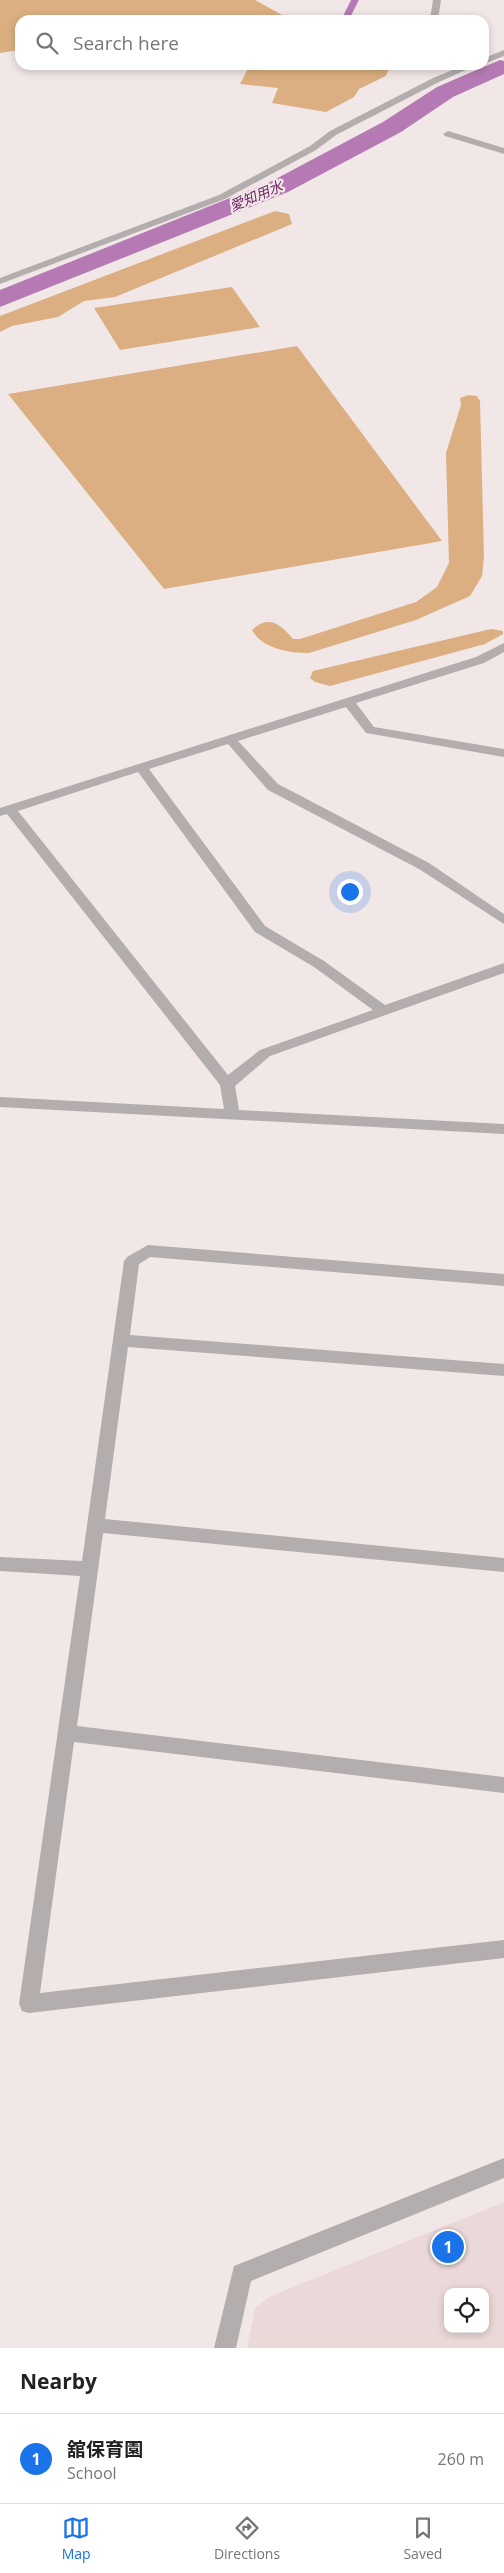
<!DOCTYPE html>
<meta charset="utf-8">
<style>
body{margin:0;font-family:"Open Sans","Noto Sans JP",sans-serif;background:#f2f2f2;color:#222}
.controls{position:absolute;right:15px;bottom:15px;display:grid;overflow:hidden;border-radius:10px;box-shadow:0 2px 8px #0003}
.controls button{width:45px;height:45px;display:grid;place-items:center;padding:0;border:0;border-bottom:1px solid #e0e0e0;background:#fff;color:#222;font:25px sans-serif}
.you{position:absolute;left:349px;top:891px;width:18px;height:18px;margin:-12px;border:4px solid #fff;border-radius:50%;background:#1a73e8;box-shadow:0 0 0 8px #1a73e833}
.badge{display:grid;place-items:center;width:32px;height:32px;border-radius:50%;background:#1a73e8;color:#fff;font-size:16px;font-weight:700}
.pin{position:absolute;translate:-50% -50%;border:2px solid #fff;box-shadow:0 1px 5px #0006}
.list{margin:0;padding:0;list-style:none}
h2{display:flex;justify-content:space-between;align-items:center;height:65px;margin:0;padding:0 20px;font-size:21px}
h2 small{font-size:16px;font-weight:400;color:#767676}
.list li{display:grid;grid-template-columns:32px 1fr auto;gap:15px;align-items:center;box-sizing:border-box;height:90px;padding:0 20px;border-top:1px solid #e0e0e0}
.list b{display:block;font-size:19px;white-space:nowrap}
.list p{margin:0;font-size:16px;white-space:nowrap;color:#767676}
.list em{font-size:16px;font-style:normal;color:#767676}
.icon{flex:none;width:28px;height:28px;fill:none;stroke:currentColor;stroke-width:2;stroke-linecap:round;stroke-linejoin:round}
.map{position:relative;flex:none;width:504px;height:2348px;overflow:hidden}
.search{position:absolute;background:#fff;box-shadow:0 2px 8px #0003;left:15px;right:15px;top:15px;height:55px;display:flex;align-items:center;gap:12px;box-sizing:border-box;padding:0 18px;border-radius:15px;color:#767676;font-size:19px}
.sheet{height:155px;background:#fff}
nav{display:flex;justify-content:space-around;align-items:center;box-sizing:border-box;height:70px;border-top:1px solid #e0e0e0;background:#fff;font-size:14px;color:#767676}
nav a{display:grid;justify-items:center;gap:2px}
nav .on{color:#1a73e8}
.map>svg:first-child{display:block}
</style>
<div class="map">
<svg width="504" height="2348" viewBox="0 0 504 2348">
<rect width="100%" height="100%" fill="#f2e7e7"/>
<!-- built -->
<path fill="#ebd8d8" fill-rule="evenodd" d="M504,2202V2348H247L255,2308L269,2297ZM448,2292H485V2329H448Z"/>
<!-- green -->
<g fill="#dbaf81">
<path d="M0,0H255L286,17L285,20H182L171,17L157,20H20V50L0,53Z"/>
<path d="M250,65H390L386,76L359,89L354,97L326,112L272,103L278,88L240,84Z"/>
<path d="M275,211L289,214L292,224L115,297L84,301L58,317L12,326L0,332V316Z"/>
<path d="M232,287L260,327L120,350L94,308Z"/>
<path d="M297,346L442,541L164,589L8,394Z"/>
<path d="M468,395L477,396L480,401L484,557L482,576L470,596L416,620L309,653C290,653 262,649 252,630C269,614 281,625 293,639H300L416,602L437,587L449,563L446,453L461,405L460,398Z"/>
<path d="M491,629L503,631V634L485,644L330,686L315,682L310,678L313,671Z"/>
</g>
<g fill="none" stroke-linecap="round" stroke-linejoin="round">
<!-- stream -->
<path stroke="#b57ab4" stroke-width="7" d="M345,20L355,0"/>
<!-- canal -->
<path fill="#b57ab4" fill-rule="evenodd" d="M500,60L504,61V74L453,97L401,132L288,192L0,307V290L270,182L383,122L437,87Z"/>
<!-- minor -->
<g fill="#b3aead" fill-rule="evenodd">
<path d="M433,0H441L438,20H430Z"/>
<path d="M504,50V56L484,64V58Z"/>
<path d="M465,65H477L439,82L336,135L316,150L225,199L0,284V278L219,195L310,146L330,131L433,78Z"/>
<path d="M448,131L504,148V154L445,136L443,134Z"/>
<path d="M504,643V652L484,663L356,703L374,727L504,749V757L366,733L346,707L238,741L278,784L429,863L504,914V924L419,869L268,790L228,744L149,769L265,926L324,961L385,1005L504,963V973L270,1056L235,1086L239,1110L504,1124V1134L0,1107V1097L224,1109L220,1085L7,814L0,816V808L476,657ZM138,772L255,932L314,967L373,1010L260,1050L228,1075L18,811Z"/>
<path d="M148,1245L504,1274V1286L150,1257L139,1264L130,1335L504,1364V1376L128,1347L105,1519L504,1558V1572L103,1533L77,1726L504,1777V1793L74,1742L40,1993L504,1940V1958L29,2013L22,2011L19,2004L80,1576L0,1571V1557L82,1561L124,1261L127,1257Z"/>
<path d="M504,2158V2178L251,2281L236,2348H214L234,2266Z"/>
</g>
</g>
<g text-anchor="middle" stroke-width="4.5" stroke-linejoin="round" paint-order="stroke">
<!-- far-water labels -->
<g font-size="14" font-style="italic" fill="#6a236a" stroke="#f2e7e7">
<text transform="translate(256 196) rotate(-23)" y="5">愛知用水</text>
</g>
</g>
</svg>
<div class="controls">
<button><svg class="icon" aria-label="locate" viewBox="0 0 24 24"><circle cx="12" cy="12" r="6"/><path d="M12 2v4M12 18v4M2 12h4M18 12h4"/></svg></button>
</div>
<div class="you"></div>
<div class="pin badge" style="left:448px;top:2247px">1</div>
<div class="search"><svg class="icon" aria-label="search" viewBox="0 0 24 24"><circle cx="10" cy="10" r="6"/><path d="M15 15l6 6"/></svg>Search here</div>
</div>
<section class="sheet">
<h2>Nearby<small></small></h2>
<ul class="list">
<li><span class="badge">1</span><div><b>舘保育園</b><p>School</p></div><em>260 m</em></li>
</ul>
</section>
<nav>
<a class="on"><svg class="icon" aria-label="map" viewBox="0 0 24 24"><path d="M3 6l6-2 6 2 6-2v14l-6 2-6-2-6 2zM9 4v14M15 6v14"/></svg>Map</a>
<a><svg class="icon" aria-label="directions" viewBox="0 0 24 24"><path d="M12 3l9 9-9 9-9-9zM9 14v-3h6M13 9l2 2-2 2"/></svg>Directions</a>
<a><svg class="icon" aria-label="saved" viewBox="0 0 24 24"><path d="M7 4h10v16l-5-4-5 4z"/></svg>Saved</a>
</nav>
